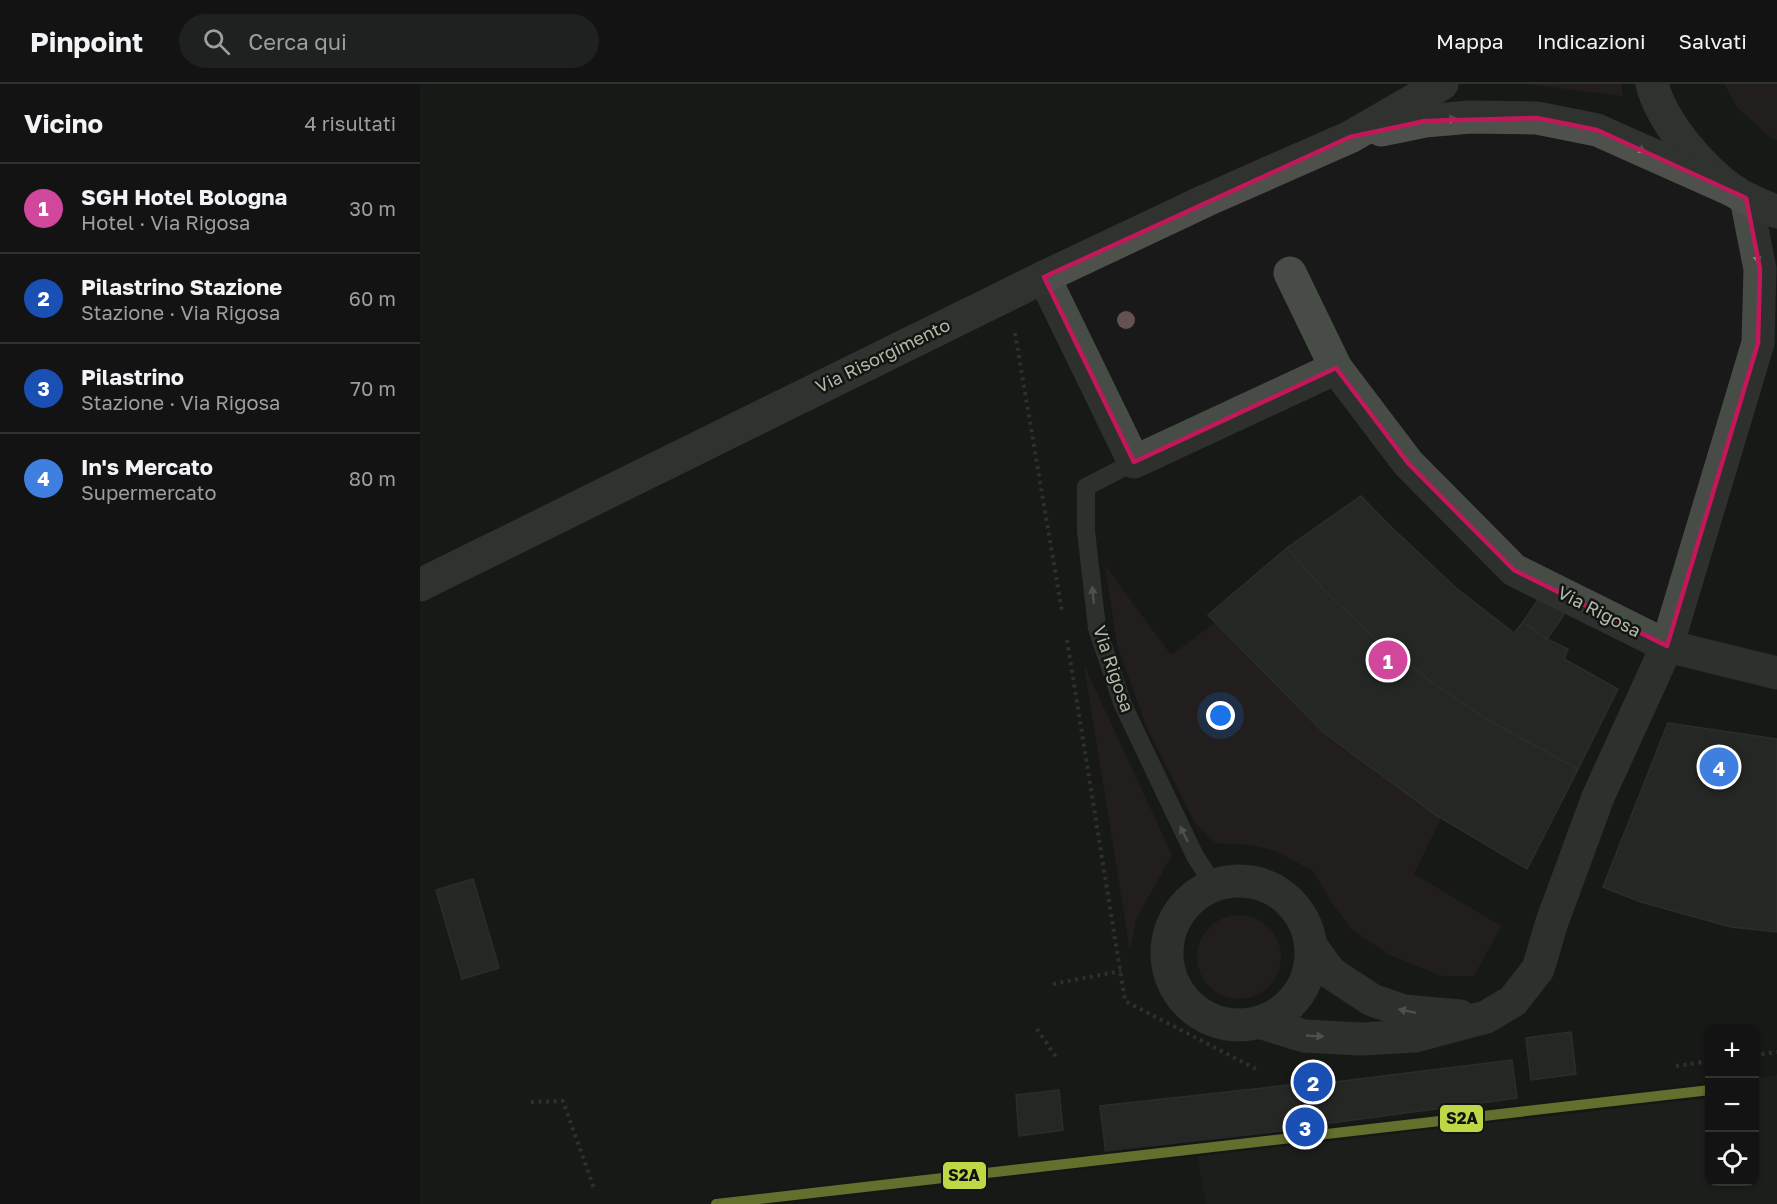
<!DOCTYPE html>
<html lang="it">
<meta charset="utf-8">
<style>
body{margin:0;font-family:"Golos Text",sans-serif;background:#1f2020;color:#f1f3f6}
.controls{position:absolute;right:18px;bottom:18px;display:grid;overflow:hidden;border-radius:12px;box-shadow:0 2px 4px #0004}
.controls button{width:54px;height:54px;display:grid;place-items:center;padding:0;border:0;border-bottom:2px solid #313232;background:#121312;color:#f1f3f6;font:30px sans-serif}
.you{position:absolute;left:801px;top:632px;width:21px;height:21px;margin:-15px;border:4px solid #fff;border-radius:50%;background:#1a73e8;box-shadow:0 0 0 9px #1a73e833}
.badge{display:grid;place-items:center;width:39px;height:39px;border-radius:50%;background:#7b8276;color:#fff;font-size:20px;font-weight:700}
.pin{position:absolute;translate:-50% -50%;border:3px solid #fff;box-shadow:0 2px 6px #0006}
.list{margin:0;padding:0;list-style:none}
h2{display:flex;justify-content:space-between;align-items:center;height:78px;margin:0;padding:0 24px;font-size:26px}
h2 small{font-size:20px;font-weight:400;color:#9c9e9f}
.list li{display:grid;grid-template-columns:39px 1fr auto;gap:18px;align-items:center;box-sizing:border-box;height:90px;padding:0 24px;border-top:2px solid #313232}
.list b{display:block;font-size:22px;white-space:nowrap}
.list p{margin:0;font-size:20px;white-space:nowrap;color:#9c9e9f}
.list em{font-size:20px;font-style:normal;color:#9c9e9f}
.icon{flex:none;width:33px;height:33px;fill:none;stroke:currentColor;stroke-width:2;stroke-linecap:round;stroke-linejoin:round}
.map{position:relative;flex:none;width:1357px;height:1120px;overflow:hidden}
header{display:flex;align-items:center;gap:36px;box-sizing:border-box;height:84px;padding:0 30px;background:#121312;border-bottom:2px solid #313232}
header strong{font-size:28px}
nav{display:flex;gap:33px;margin-inline-start:auto;font-size:21px}
.search{width:420px;height:54px;background:#1f2020;display:flex;align-items:center;gap:15px;box-sizing:border-box;padding:0 21px;border-radius:33px;color:#9c9e9f;font-size:22px}
main{display:flex}
aside{flex:1;background:#121312}
.map>svg:first-child{display:block}
</style>
<header>
<strong>Pinpoint</strong>
<div class="search"><svg class="icon" aria-label="search" viewBox="0 0 24 24"><circle cx="10" cy="10" r="6"/><path d="M15 15l6 6"/></svg>Cerca qui</div>
<nav><a>Mappa</a><a>Indicazioni</a><a>Salvati</a></nav>
</header>
<main>
<aside>
<h2>Vicino<small>4 risultati</small></h2>
<ul class="list">
<li><span class="badge" style="background:#d1479c">1</span><div><b>SGH Hotel Bologna</b><p>Hotel · Via Rigosa</p></div><em>30 m</em></li>
<li><span class="badge" style="background:#1a4fb4">2</span><div><b>Pilastrino Stazione</b><p>Stazione · Via Rigosa</p></div><em>60 m</em></li>
<li><span class="badge" style="background:#1a4fb4">3</span><div><b>Pilastrino</b><p>Stazione · Via Rigosa</p></div><em>70 m</em></li>
<li><span class="badge" style="background:#3f7fe0">4</span><div><b>In's Mercato</b><p>Supermercato</p></div><em>80 m</em></li>
</ul>
</aside>
<div class="map">
<svg width="1357" height="1120" viewBox="0 0 1357 1120">
<rect width="100%" height="100%" fill="#181918"/>
<!-- built -->
<path fill="#222522" d="M1357,991V1120H786L777,1071L1289,999L1290,1098H1334L1335,994Z"/>
<!-- green -->
<g fill="#2e2525">
<path d="M1108,0H1201L1203,12Z"/>
<path d="M1304,0H1357V56L1351,54L1317,23Z"/>
<path d="M685,482L751,571L795,539L903,648L1021,734L994,790L1081,842L1054,892H1021L968,870L931,845L912,819L894,788L859,768L830,761L796,759L775,739L726,642L697,560Z"/>
<path d="M664,581L752,771L716,835L710,866Z"/>
<circle cx="819" cy="873" r="42"/>
</g>
<!-- building -->
<g fill="#363835" stroke="#424541" stroke-width="1.5">
<path d="M941,412L968,440L1036,504L1094,549L1103,538L1127,555L1148,565L1144,575L1198,605L1158,685L1068,636L1013,599L953,553L903,505L867,464Z"/>
<path d="M867,464L903,505L953,553L1013,599L1068,636L1158,685L1107,785L1016,731L903,648L788,531Z"/>
<path d="M1123,508L1148,525L1127,555L1103,538Z"/>
<path d="M1248,639L1357,655V848L1311,843L1221,818L1183,803Z"/>
<path d="M53,795L79,884L42,895L16,806Z"/>
<path d="M1151,948L1156,990L1111,996L1106,954Z"/>
<path d="M1092,976L1097,1014L896,1041L891,1001Z"/>
<path d="M878,1000L883,1044L686,1071L680,1022Z"/>
<path d="M639,1006L643,1046L599,1052L596,1011Z"/>
</g>
<g fill="none" stroke-linecap="round" stroke-linejoin="round">
<!-- path -->
<g stroke="#4a4c48" stroke-width="4" stroke-dasharray="3 4.5" stroke-linecap="butt">
<path d="M595,249L642,528"/>
<path d="M647,556L705,917L836,985"/>
<path d="M633,900L701,887"/>
<path d="M617,945L638,976"/>
<path d="M1334,971L1357,968"/>
<path d="M1256,982L1290,977"/>
<path d="M111,1018L143,1017L175,1107"/>
</g>
<!-- lane -->
<path stroke="#484c46" stroke-width="18" d="M714,378L666,403V447L677,544L703,621L775,772L794,801"/>
<!-- street -->
<g stroke="#484c46" stroke-width="33">
<path d="M1326,114L1340,185L1338,259L1247,562L1357,589"/>
<path d="M624,193L714,378L916,284"/>
<circle cx="819" cy="869" r="72"/>
<path d="M891,862L911,889L952,916L984,927L1040,932"/>
<path d="M839,938L884,952L941,955L995,952L1066,933L1093,917L1118,885L1132,838L1178,713L1247,562L1094,486L988,379L916,284L870,189"/>
</g>
<!-- secondary -->
<g stroke="#4d504b" stroke-width="33">
<path d="M1232,0C1242,39 1282,85 1315,108C1327,116 1344,122 1357,128"/>
<path d="M961,46L1005,37L1050,33L1117,34L1177,46L1316,108"/>
<path d="M0,501L624,193L787,116L930,53L1022,0"/>
</g>
<!-- rail-1 casing -->
<g stroke="#131512" stroke-width="15">
<path id="rail-1" d="M296,1120L1290,1006"/>
</g>
<!-- rail-1 -->
<use href="#rail-1" stroke="#bed747" stroke-width="10"/>
</g>
<!-- trees -->
<circle fill="#665152" cx="706" cy="236" r="9"/>
<!-- one-way arrows -->
<defs><path id="oneway-solid" d="M-6-.8H1V-3.2L6.5 0L1 3.2V.8H-6Z" transform="scale(1.5)"/></defs>
<g fill="#8d9588">
<use href="#oneway-solid" transform="translate(1028 35) rotate(-5)"/>
<use href="#oneway-solid" transform="translate(1218 64) rotate(24)"/>
</g>
<g fill="#8c9486">
<use href="#oneway-solid" transform="translate(1337 171) rotate(77)"/>
<use href="#oneway-solid" transform="translate(673 511) rotate(-96)"/>
<use href="#oneway-solid" transform="translate(764 750) rotate(-116)"/>
<use href="#oneway-solid" transform="translate(987 927) rotate(-168)"/>
<use href="#oneway-solid" transform="translate(895 952) rotate(3)"/>
</g>
<!-- marked area -->
<path d="M0 0H1357V1120H0ZM1117,34L1177,46L1326,114L1340,185L1338,259L1247,562L1094,486L988,379L916,284L714,378L624,193L930,53L1005,37Z" fill="#181918" fill-opacity=".55" fill-rule="evenodd"/>
<path fill="none" stroke="#c2185b" stroke-width="4.5" stroke-linejoin="round" d="M1117,34L1177,46L1326,114L1340,185L1338,259L1247,562L1094,486L988,379L916,284L714,378L624,193L930,53L1005,37Z"/>
<g text-anchor="middle" stroke-width="5" stroke-linejoin="round" paint-order="stroke">
<!-- street labels -->
<g font-size="18" fill="#b0baa9" stroke="#131512">
<text transform="translate(463 272) rotate(-26)" y="6">Via Risorgimento</text>
<text transform="translate(1179 528) rotate(27)" y="6">Via Rigosa</text>
<text transform="translate(693 585) rotate(71)" y="6">Via Rigosa</text>
</g>
</g>
<g stroke="#131512" stroke-width="2">
<rect x="1019" y="1020" width="45" height="29" rx="6" fill="#bed747"/>
<rect x="522" y="1077" width="45" height="29" rx="6" fill="#bed747"/>
</g>
<g font-size="16" text-anchor="middle" font-weight="bold" fill="#111">
<text x="1042" y="1040">S2A</text>
<text x="544" y="1097">S2A</text>
</g>
</svg>
<div class="controls">
<button>+</button>
<button>−</button>
<button><svg class="icon" aria-label="locate" viewBox="0 0 24 24"><circle cx="12" cy="12" r="6"/><path d="M12 2v4M12 18v4M2 12h4M18 12h4"/></svg></button>
</div>
<div class="you"></div>
<div class="pin badge" style="left:968px;top:576px;background:#d1479c">1</div>
<div class="pin badge" style="left:893px;top:998px;background:#1a4fb4">2</div>
<div class="pin badge" style="left:885px;top:1043px;background:#1a4fb4">3</div>
<div class="pin badge" style="left:1299px;top:683px;background:#3f7fe0">4</div>
</div>
</main>
